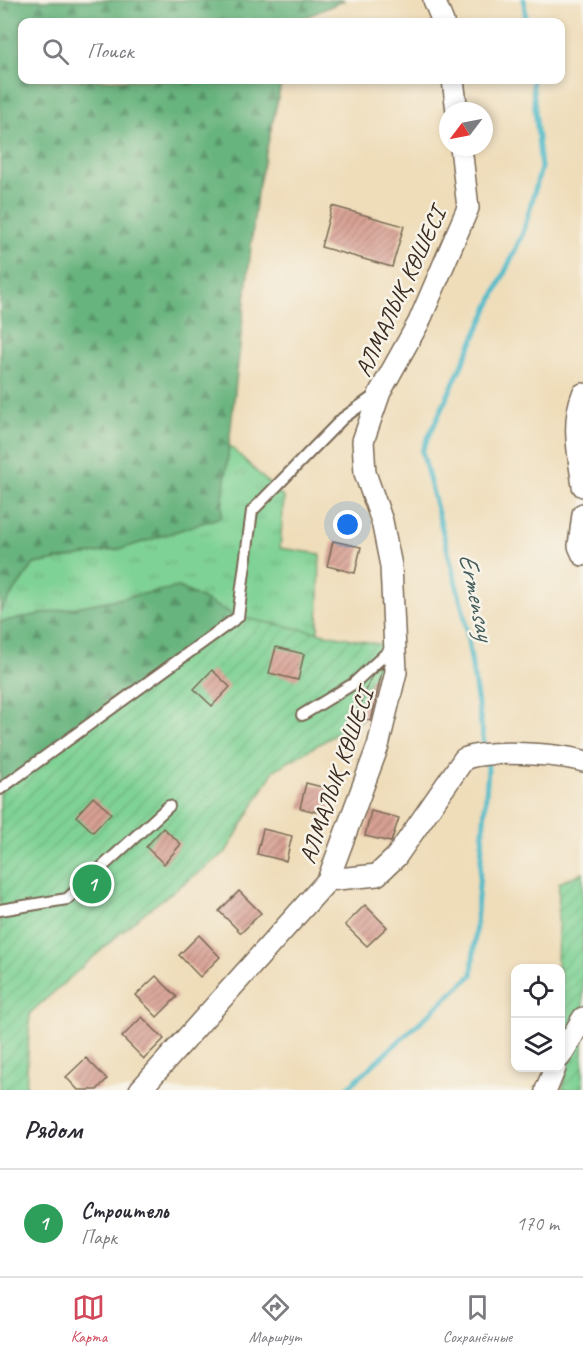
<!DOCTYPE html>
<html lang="ru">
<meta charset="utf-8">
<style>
body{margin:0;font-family:Caveat,sans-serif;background:#f7f7f7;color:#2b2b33}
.controls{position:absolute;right:18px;bottom:18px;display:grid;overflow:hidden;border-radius:12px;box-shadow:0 3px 9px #0003}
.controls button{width:54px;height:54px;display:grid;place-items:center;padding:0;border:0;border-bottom:2px solid #e1e1e2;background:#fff;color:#2b2b33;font:30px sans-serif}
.compass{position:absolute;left:439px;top:102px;width:54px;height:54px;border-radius:50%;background:#fff;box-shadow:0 3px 9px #0003;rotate:238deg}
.you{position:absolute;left:348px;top:525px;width:21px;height:21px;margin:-15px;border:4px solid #fff;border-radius:50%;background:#1a73e8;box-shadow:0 0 0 9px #1a73e833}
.badge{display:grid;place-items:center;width:39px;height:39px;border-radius:50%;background:#d1495b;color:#fff;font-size:20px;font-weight:700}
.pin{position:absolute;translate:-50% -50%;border:3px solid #fff;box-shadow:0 2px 6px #0006}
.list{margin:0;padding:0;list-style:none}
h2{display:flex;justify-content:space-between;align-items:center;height:78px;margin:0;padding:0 24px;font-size:26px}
h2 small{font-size:20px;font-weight:400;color:#7c7c81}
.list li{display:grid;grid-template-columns:39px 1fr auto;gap:18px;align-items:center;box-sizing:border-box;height:108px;padding:0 24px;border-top:2px solid #e1e1e2}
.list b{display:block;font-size:22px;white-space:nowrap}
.list p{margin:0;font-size:20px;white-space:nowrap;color:#7c7c81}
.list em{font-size:20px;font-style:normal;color:#7c7c81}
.icon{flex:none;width:33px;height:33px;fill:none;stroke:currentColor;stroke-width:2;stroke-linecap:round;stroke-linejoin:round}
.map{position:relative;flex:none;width:583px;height:1090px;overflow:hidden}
.search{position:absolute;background:#fff;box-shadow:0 3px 9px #0003;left:18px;right:18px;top:18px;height:66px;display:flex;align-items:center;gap:15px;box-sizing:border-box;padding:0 21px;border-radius:12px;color:#7c7c81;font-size:22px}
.sheet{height:186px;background:#fff}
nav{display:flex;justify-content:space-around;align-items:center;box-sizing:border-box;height:84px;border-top:2px solid #e1e1e2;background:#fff;font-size:16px;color:#7c7c81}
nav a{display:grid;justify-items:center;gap:3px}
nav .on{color:#d1495b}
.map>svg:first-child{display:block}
</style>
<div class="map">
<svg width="583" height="1090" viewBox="0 0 583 1090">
<defs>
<pattern id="grass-tufts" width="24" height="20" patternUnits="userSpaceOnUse" patternTransform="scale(1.5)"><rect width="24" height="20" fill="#7fd295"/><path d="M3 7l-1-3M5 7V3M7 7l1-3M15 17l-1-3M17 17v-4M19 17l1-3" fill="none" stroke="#6fb480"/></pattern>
<pattern id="forest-firs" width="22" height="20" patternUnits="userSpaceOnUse" patternTransform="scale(1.5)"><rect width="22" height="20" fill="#67b47e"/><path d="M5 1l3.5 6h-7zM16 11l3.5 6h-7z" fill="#569367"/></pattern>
<pattern id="garden-furrows" width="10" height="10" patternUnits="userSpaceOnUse" patternTransform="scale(1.5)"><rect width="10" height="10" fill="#7fd295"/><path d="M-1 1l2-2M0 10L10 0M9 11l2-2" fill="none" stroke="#6fb480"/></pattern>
<pattern id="building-hatch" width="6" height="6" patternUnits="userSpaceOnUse" patternTransform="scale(1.5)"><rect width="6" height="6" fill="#d8a094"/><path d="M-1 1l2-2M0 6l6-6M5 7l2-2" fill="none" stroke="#b08378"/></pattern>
</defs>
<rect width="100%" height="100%" fill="#f7f3e8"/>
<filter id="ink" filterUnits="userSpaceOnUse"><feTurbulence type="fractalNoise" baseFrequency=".0167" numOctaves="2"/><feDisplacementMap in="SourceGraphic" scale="12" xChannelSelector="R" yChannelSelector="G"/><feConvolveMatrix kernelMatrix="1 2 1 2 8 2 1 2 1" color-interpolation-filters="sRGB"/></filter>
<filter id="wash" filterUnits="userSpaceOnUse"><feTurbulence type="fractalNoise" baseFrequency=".008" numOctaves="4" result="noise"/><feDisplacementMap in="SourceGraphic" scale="24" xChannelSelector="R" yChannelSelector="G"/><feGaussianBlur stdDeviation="1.35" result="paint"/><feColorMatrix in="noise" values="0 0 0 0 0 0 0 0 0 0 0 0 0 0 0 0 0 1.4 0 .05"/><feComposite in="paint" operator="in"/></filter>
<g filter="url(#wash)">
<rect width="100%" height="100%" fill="#efddba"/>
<!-- grass -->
<path fill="url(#grass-tufts)" stroke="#5d7e5a" stroke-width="1.5" d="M229,445L284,498L280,548L320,554L318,633L238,617L179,587L0,622V611L34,564L124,548L221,517Z"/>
<!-- forest -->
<g fill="url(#forest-firs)" stroke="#516f4e" stroke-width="1.5">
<path d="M0,0H345L295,22H22V80H282L257,193L221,517L124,548L34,564L0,611Z"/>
<path d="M179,587L238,617L0,789V622Z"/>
</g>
<!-- garden -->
<g fill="url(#garden-furrows)" stroke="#5d7e5a" stroke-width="1.5">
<path d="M238,617L394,647L389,704L274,770L226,852L140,916L30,1013L26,1090H0V789Z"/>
<path d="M583,872V1090H562L567,1068L561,1045L560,968H557L559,883Z"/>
</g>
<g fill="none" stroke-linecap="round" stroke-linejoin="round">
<!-- stream -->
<g stroke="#4ebac9" stroke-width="5">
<path d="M524,0L526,22"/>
<path d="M485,750L464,614L422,451L523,233L541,168L532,80"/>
<path d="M345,1090L472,975L488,769L487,759"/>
</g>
</g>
<g id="blocks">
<!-- building -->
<g fill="url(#building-hatch)">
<path d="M332,206L404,226L392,267L321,247Z"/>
<path d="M333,541L361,547L355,573L327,566Z"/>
<path d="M276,647L304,654L298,680L269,673Z"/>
<path d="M383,666L371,721L355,715L372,677Z"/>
<path d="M212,670L230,687L212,706L194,689Z"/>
<path d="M306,783L334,790L328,815L300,808Z"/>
<path d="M93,797L111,813L93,832L76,816Z"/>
<path d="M371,811L399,818L391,842L365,836Z"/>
<path d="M163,828L181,844L164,864L146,847Z"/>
<path d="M263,829L292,836L286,861L257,854Z"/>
<path d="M239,891L261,913L241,933L219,911Z"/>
<path d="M365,905L387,927L367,946L345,925Z"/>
<path d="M199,935L220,957L200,977L179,955Z"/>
<path d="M156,976L177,997L157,1017L136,995Z"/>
<path d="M142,1017L164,1039L144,1059L122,1037Z"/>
<path d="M86,1058L107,1079L97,1090H78L66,1077Z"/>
</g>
</g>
</g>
<g filter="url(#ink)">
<use href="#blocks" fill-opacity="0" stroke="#7a6955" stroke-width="1.5"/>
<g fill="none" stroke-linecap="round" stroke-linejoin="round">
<!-- service casing -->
<g stroke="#7a6955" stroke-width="14">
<g id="service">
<path d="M302,715L353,684L393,647"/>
<path d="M0,789L238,617L252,511L343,418L377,394"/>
<path d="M0,910L67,899L169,806"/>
</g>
</g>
<!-- minor casing -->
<g stroke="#7a6955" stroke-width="24">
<g id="minor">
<path d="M434,0L443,22"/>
<path d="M453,80L457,111"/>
<path d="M583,394C571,423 579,456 583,486"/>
<path d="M583,514L579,546L583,555"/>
<path d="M328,880L377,875L396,857L464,759C488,749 558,754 583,761"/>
<path d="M560,1057L583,1018"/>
<path d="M140,1090L328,880L378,746L396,672L391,566L382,521L365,473L363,441L380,392L419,322L468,208L461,147"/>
<path d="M546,1090L555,1068"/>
</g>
</g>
<!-- service -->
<use href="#service" stroke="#fff" stroke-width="10"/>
<!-- minor -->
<use href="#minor" stroke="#fff" stroke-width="21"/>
</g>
</g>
<g text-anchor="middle" stroke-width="5" stroke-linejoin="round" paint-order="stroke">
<!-- street labels -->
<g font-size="24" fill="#3b2a1e" stroke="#f7f3e8">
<text transform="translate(400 292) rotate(-65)" y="8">АЛМАЛЫҚ КӨШЕСІ</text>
<text transform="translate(336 776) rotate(-71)" y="8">АЛМАЛЫҚ КӨШЕСІ</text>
</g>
<!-- water labels -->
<g font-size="26" font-style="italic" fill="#425c5a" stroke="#f7f3e8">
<text transform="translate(477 596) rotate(78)" y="9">Ermensay</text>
</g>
</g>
</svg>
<div class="controls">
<button><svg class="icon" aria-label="locate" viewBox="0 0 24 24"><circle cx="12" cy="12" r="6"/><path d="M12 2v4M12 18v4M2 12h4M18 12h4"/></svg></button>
<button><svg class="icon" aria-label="layers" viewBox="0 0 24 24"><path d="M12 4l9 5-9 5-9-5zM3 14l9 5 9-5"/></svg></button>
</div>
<svg class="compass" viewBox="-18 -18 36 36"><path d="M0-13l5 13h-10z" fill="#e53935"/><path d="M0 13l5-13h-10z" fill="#7c7c81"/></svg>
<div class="you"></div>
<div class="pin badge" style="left:92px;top:884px;background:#2e9e5b">1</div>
<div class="search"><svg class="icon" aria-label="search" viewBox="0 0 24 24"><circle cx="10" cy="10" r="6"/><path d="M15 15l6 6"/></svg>Поиск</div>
</div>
<section class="sheet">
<h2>Рядом<small></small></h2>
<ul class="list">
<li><span class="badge" style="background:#2e9e5b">1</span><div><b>Строитель</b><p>Парк</p></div><em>170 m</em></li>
</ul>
</section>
<nav>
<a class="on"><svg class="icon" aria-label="map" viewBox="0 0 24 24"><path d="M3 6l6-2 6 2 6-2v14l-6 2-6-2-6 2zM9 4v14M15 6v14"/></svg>Карта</a>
<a><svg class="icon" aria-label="directions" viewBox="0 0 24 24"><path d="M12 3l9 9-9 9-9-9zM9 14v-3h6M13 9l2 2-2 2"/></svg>Маршрут</a>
<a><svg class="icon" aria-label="saved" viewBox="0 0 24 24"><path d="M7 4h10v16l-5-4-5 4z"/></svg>Сохранённые</a>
</nav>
